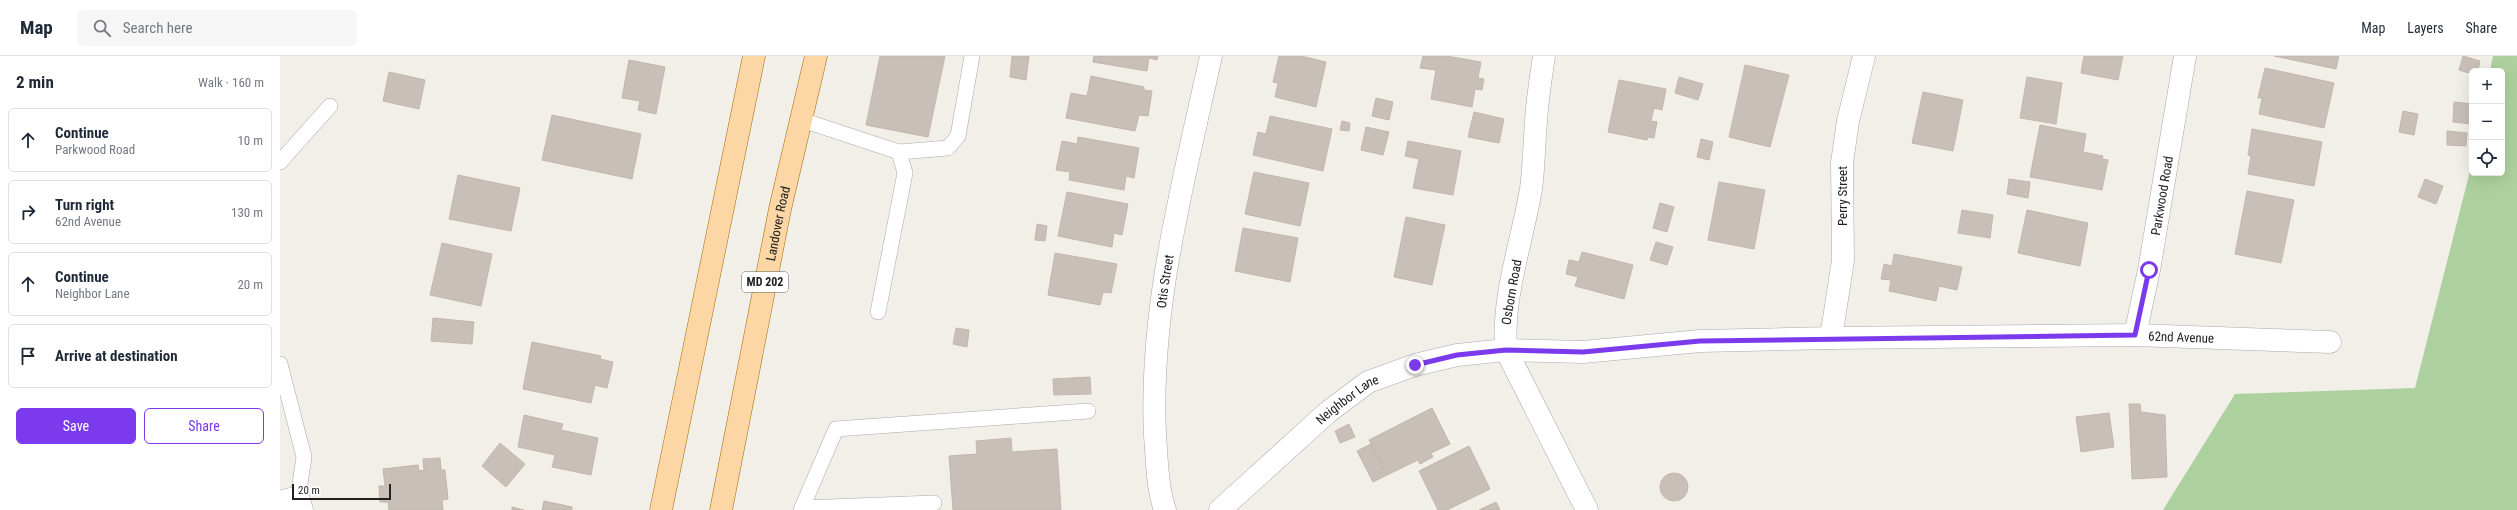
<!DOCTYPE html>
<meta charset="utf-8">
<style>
body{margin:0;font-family:"Roboto Condensed",sans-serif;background:#f6f6f7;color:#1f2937}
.controls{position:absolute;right:12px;top:12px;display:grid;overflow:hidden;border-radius:6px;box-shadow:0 4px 16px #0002}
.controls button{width:36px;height:36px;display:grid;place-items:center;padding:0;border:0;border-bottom:1px solid #e0e1e3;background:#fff;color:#1f2937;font:20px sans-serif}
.scale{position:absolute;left:12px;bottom:10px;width:99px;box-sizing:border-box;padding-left:4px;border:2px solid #222;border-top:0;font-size:11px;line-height:14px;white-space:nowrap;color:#222;-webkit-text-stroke:3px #fff;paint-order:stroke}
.stop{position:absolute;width:12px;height:12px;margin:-9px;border:3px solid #7c3aed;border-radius:50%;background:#fff}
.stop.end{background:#7c3aed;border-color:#fff;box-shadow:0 1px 4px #0008}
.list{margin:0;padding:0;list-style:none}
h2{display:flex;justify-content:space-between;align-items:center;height:52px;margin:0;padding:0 16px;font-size:17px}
h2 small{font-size:13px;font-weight:400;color:#747a83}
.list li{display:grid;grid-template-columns:26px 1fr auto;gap:12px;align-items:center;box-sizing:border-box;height:64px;margin:0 8px 8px;padding:0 8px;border:1px solid #e0e1e3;border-radius:6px}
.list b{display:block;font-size:15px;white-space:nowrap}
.list p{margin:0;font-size:13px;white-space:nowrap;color:#747a83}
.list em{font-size:13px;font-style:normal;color:#747a83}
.actions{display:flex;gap:8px;padding:12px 16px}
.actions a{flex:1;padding:9px 0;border:1px solid #7c3aed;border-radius:6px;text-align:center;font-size:14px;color:#7c3aed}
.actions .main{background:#7c3aed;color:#fff}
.icon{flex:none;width:22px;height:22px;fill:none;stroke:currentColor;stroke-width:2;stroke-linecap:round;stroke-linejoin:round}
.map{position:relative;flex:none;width:2237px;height:454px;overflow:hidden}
header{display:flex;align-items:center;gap:24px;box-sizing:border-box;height:56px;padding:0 20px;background:#fff;border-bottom:1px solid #e0e1e3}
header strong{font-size:19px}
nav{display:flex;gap:22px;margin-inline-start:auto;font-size:14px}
.search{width:280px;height:36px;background:#f6f6f7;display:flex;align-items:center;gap:10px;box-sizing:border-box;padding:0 14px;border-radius:6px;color:#747a83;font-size:15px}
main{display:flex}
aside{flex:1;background:#fff}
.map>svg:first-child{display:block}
</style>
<header>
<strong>Map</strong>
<div class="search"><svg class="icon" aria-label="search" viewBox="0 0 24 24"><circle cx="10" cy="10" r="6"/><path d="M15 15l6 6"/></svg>Search here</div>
<nav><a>Map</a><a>Layers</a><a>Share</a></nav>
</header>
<main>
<aside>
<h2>2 min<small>Walk · 160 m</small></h2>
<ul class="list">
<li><svg class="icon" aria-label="ahead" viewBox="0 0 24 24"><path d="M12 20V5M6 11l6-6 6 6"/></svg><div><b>Continue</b><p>Parkwood Road</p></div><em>10 m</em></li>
<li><svg class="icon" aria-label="right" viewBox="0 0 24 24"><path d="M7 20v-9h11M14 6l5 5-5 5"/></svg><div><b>Turn right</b><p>62nd Avenue</p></div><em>130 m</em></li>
<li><svg class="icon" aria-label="ahead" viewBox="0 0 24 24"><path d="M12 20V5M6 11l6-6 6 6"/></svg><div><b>Continue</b><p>Neighbor Lane</p></div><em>20 m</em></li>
<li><svg class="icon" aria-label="arrive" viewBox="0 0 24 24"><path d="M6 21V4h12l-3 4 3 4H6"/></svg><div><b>Arrive at destination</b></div></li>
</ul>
<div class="actions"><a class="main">Save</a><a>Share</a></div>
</aside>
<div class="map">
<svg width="2237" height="454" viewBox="0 0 2237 454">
<rect width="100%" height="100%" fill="#f2efe9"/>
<!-- forest -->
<path fill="#add19e" d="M2213,0H2237V454H1883L1955,338L2135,332L2192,107V117H2222V15H2210Z"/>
<!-- building -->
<g fill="#c7bfb8" stroke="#c4b6ab">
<path d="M600,0H665L648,81L586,69Z"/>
<path d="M732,0H749L746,24L730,21Z"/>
<path d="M814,0H878L877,4L869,2L867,15L813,6Z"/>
<path d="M999,0H1021L1046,6L1036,51L995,41L998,27L993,26Z"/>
<path d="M1143,0H1167L1201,6L1198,22L1204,23L1202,34L1195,33L1192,51L1151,43L1156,14L1140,12Z"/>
<path d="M1804,0H1843L1838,24L1801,17Z"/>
<path d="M1994,0H2059L2056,13Z"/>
<path d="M2183,0L2200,5L2198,15H2192V18L2179,14Z"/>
<path d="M349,4L385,11L376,58L358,54L360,45L342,42Z"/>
<path d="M1465,9L1509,19L1490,91L1449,81Z"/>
<path d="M1985,12L2054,27L2044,72L1979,58L1982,42H1978Z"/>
<path d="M109,16L145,24L139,53L103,45Z"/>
<path d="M811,20L864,31V34L872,35L868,60L859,59L855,75L786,62L791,37L807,40Z"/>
<path d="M1399,21L1423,28L1418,44L1395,37Z"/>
<path d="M1747,21L1782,27L1776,68L1740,62Z"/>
<path d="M1339,24L1386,33L1382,54L1374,52L1371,65L1377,66L1374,82L1368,81L1367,84L1328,76Z"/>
<path d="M1643,36L1683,44L1673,95L1632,87Z"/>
<path d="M1096,42L1113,46L1109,64L1092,60Z"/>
<path d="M2174,46L2192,48L2191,68L2173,66Z"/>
<path d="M2123,55L2138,58L2134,79L2119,76Z"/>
<path d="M1194,56L1224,63L1219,87L1188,81Z"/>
<path d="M272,59L361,78L352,123L262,104Z"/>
<path d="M990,60L1052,73L1043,115L973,99L978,76L986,78Z"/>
<path d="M1062,65L1070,67L1069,75L1060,74Z"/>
<path d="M1760,69L1806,78L1803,96L1823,100L1822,103L1828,104L1822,134L1750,121Z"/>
<path d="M1086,71L1109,76L1103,99L1081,94Z"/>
<path d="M1972,73L2042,86L2034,130L1968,118L1971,100L1968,99Z"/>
<path d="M2167,75L2187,77L2186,90L2167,89Z"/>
<path d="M798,81L859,92L854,122L846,120L844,134L789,124L790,116L776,114L782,85L797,88Z"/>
<path d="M1421,83L1433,86L1429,104L1417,101Z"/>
<path d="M1128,85L1181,95L1173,139L1133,132L1139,103L1125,100Z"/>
<path d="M974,116L1029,127L1020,170L965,158Z"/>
<path d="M178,119L240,132L231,175L169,163Z"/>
<path d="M1729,123L1750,126L1748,142L1727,138Z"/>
<path d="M2145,123L2163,130L2156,148L2138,141Z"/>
<path d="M1439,126L1485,134L1474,193L1428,184Z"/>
<path d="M1967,135L2014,144L2001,207L1955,198Z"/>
<path d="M787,136L848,148L842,179L834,177L832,191L778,180Z"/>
<path d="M1380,147L1394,151L1387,176L1373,172Z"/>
<path d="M1682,154L1713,159L1710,182L1678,177Z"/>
<path d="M1747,154L1808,167L1800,210L1738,197Z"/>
<path d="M1126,161L1165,169L1152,229L1114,221Z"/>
<path d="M757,168L767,170L765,185L755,184Z"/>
<path d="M963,172L1018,182L1010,226L955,215Z"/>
<path d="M1376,186L1393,191L1387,209L1370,204Z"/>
<path d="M162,187L212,198L201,250L150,239Z"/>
<path d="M1302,196L1353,209L1344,243L1295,230L1298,221L1286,218L1289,204L1299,206Z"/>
<path d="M775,197L837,208L831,237L823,236L820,249L768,239Z"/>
<path d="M1614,198L1682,211L1677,234L1659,230L1656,245L1609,235L1611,224L1601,223L1604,208L1612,210Z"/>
<path d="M153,262L194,266L192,288L151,285Z"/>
<path d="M676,272L689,274L687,291L673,288Z"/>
<path d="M252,286L321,300L320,303L333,306L327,332L315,329L311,347L243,333Z"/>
<path d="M810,321L811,338L774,339L773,323Z"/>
<path d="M1849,348H1860L1861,356L1885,359L1887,421L1852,423Z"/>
<path d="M1152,352L1170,388L1151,397L1153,401L1140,408L1138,404L1107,419L1089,384Z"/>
<path d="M1829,357L1834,391L1801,396L1796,361Z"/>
<path d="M244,359L283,368L281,374L318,382L311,419L272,411L275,399L238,391Z"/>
<path d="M1069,368L1075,381L1060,387L1055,375Z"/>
<path d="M731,382L732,396L777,393L781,454H673L669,400L697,398L696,385Z"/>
<path d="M220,387L245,408L226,431L202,410Z"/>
<path d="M1091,388L1107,419L1093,426L1077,395Z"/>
<path d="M1189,390L1210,433L1167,454H1158L1139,415Z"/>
<path d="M160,402L161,414H165L168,443L162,444L163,454H109L108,446H100L99,430H105L103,413L138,409L139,415L144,414L143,403Z"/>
<circle cx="1394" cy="431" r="14"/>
<path d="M264,445L292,451V454H262Z"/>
<path d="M1216,446L1220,454H1199Z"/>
<path d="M232,451L244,454H232Z"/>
</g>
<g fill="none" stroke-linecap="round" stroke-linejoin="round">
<!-- lane casing -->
<g stroke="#a9a9a9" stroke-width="16">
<g id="lane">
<path d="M522,64L619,96L625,117L598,256"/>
<path d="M619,96L668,92L678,80L692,0"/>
<path d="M0,106L50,50"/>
<path d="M0,308L24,401L18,441"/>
<path d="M522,452L654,447"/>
<path d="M521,454L556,373L808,355"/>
</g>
</g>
<!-- street casing -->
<g stroke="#a9a9a9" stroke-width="23">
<g id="street">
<path d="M1264,0C1261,22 1257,44 1256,66C1254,89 1254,111 1251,133C1242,186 1222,240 1226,294L1307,454"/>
<path id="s1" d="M1855,279L1869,214L1905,0"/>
<path d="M1551,282L1563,204L1562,107L1568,65L1584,0"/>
<path d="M0,446L18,441L22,454"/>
<path id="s2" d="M885,454C877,431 877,404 875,379C869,251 904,124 931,0"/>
<path id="s3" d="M940,454L1048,356L1088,326L1135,309L1177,299L1226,294L1303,296L1420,285L1551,282L1855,279L2050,286"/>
</g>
</g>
<!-- primary casing -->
<g stroke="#a06b00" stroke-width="23">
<g id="primary">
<path d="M381,454L474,0"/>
<path id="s4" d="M441,454L500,153L536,0"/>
</g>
</g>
<!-- lane -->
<use href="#lane" stroke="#fff" stroke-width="15"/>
<!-- street -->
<use href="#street" stroke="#fff" stroke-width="22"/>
<!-- primary -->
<use href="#primary" stroke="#fcd6a4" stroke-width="22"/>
</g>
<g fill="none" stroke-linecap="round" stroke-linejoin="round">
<!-- route -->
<path stroke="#7c3aed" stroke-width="5" d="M1135,309L1177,299L1226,294L1303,296L1420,285L1855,279L1869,214"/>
</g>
<g text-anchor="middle" stroke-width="4" stroke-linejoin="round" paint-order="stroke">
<!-- shield labels -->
<rect fill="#fff" stroke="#646464" stroke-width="1" x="462" y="216" width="46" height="20" rx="3"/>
<g font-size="12" font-weight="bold" fill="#222">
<text x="485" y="230">MD 202</text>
</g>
<!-- street labels -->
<g font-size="13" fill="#222" stroke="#fff">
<text transform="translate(1562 140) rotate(-90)" y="5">Perry Street</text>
<text dy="5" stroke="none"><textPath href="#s1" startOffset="142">Parkwood Road</textPath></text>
<text dy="5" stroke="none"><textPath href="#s4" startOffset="292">Landover Road</textPath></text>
<text dy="5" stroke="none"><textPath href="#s2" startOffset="230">Otis Street</textPath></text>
<text transform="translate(1231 236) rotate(-80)" y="5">Osborn Road</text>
<text dy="5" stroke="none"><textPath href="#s3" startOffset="1014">62nd Avenue</textPath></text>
<text dy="5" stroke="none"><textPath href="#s3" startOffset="169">Neighbor Lane</textPath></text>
</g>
</g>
</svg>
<div class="controls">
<button>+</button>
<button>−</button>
<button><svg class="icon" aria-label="locate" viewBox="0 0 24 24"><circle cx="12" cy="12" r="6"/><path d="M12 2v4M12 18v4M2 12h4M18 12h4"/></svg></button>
</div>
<div class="scale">20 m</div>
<div class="stop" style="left:1869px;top:214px"></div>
<div class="stop end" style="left:1135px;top:309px"></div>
</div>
</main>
